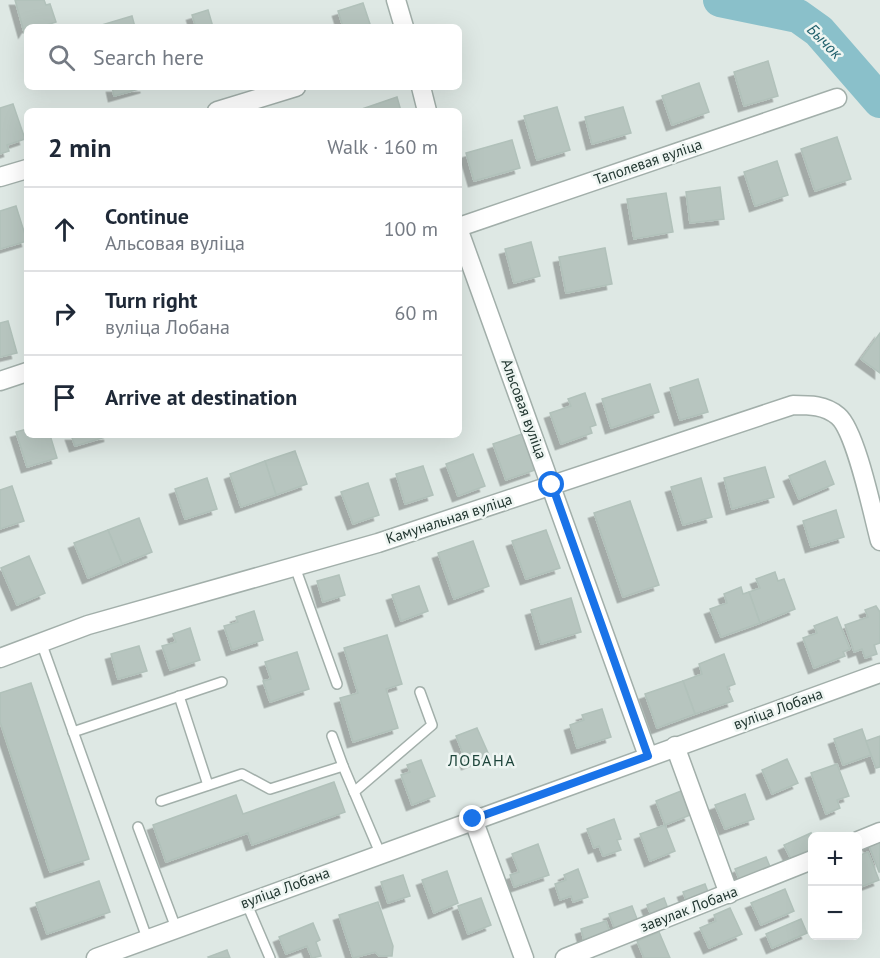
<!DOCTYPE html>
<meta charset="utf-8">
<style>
body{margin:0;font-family:"PT Sans",sans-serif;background:#f2f2f3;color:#1f2937}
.controls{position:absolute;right:18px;bottom:18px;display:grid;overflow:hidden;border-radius:9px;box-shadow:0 6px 24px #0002}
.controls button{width:54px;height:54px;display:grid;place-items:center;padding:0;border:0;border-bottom:2px solid #e0e1e3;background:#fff;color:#1f2937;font:30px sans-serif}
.stop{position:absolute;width:18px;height:18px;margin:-14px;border:4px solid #1a73e8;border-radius:50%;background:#fff}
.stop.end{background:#1a73e8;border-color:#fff;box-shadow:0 2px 6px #0008}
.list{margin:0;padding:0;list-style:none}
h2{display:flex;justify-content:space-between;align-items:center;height:78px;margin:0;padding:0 24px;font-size:26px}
h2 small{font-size:20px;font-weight:400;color:#747a83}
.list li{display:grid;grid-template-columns:39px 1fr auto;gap:18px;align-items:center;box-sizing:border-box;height:84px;padding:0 24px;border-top:2px solid #e0e1e3}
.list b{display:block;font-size:22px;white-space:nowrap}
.list p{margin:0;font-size:20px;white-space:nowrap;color:#747a83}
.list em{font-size:20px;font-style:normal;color:#747a83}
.icon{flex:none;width:33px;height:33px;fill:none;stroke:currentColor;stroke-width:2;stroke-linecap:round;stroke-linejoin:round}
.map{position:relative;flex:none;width:880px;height:958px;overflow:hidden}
.search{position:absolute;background:#fff;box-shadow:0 6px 24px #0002;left:24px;top:24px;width:438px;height:66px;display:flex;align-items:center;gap:15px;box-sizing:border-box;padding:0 21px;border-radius:9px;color:#747a83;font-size:22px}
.panel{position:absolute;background:#fff;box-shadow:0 6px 24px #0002;left:24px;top:108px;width:438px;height:330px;border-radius:9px}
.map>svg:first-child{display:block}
</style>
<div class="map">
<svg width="880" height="958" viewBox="0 0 880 958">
<defs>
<filter id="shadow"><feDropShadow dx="-5.5" dy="5.5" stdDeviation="0" flood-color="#0004"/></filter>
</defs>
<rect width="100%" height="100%" fill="#dee8e4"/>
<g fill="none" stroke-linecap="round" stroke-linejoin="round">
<!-- stream -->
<path stroke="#8ac0ca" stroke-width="6" d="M797,0L798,16"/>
<!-- river -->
<path stroke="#8ac0ca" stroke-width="34" d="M720,0L798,16L819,31L880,101"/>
</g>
<!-- building -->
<g fill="#b7c5bf" stroke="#b1c1ba" stroke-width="1.5" filter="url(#shadow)">
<path d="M15,0H44L46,5L50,4L56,22L40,27H27L24,32Z"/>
<path d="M363,3L371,27H343L338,11Z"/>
<path d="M208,10L213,27H196L192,15Z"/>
<path d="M132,16L135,27H99L98,26Z"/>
<path d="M768,61L778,96L744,106L734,72Z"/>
<path d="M699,83L709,112L672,125L662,96Z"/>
<path d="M112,87H146L114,96Z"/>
<path d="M397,97L401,111H363L362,109Z"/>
<path d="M13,104L25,139L7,145L9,151L0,154V108Z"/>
<path d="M557,107L570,150L537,160L524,116Z"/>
<path d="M623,107L631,133L592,144L585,117Z"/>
<path d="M837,137L851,179L815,191L801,149Z"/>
<path d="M512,140L520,168L474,181L466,153Z"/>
<path d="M777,161L788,195L755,206L744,172Z"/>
<path d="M720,187L724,219L690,223L686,192Z"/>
<path d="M666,193L673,232L634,239L627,199Z"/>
<path d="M16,206L27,241L0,249V211Z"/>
<path d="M531,242L540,276L514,283L505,249Z"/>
<path d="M605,248L612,284L566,293L559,257Z"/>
<path d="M8,321L17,353L0,357V323Z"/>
<path d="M880,333V373L861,359Z"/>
<path d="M698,379L708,412L680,420L670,388Z"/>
<path d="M650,384L659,412L611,428L602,399Z"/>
<path d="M585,393L596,425L590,427L592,433L561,444L550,413L571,406L568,399Z"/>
<path d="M27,429V435H50L57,458L27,467L16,432Z"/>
<path d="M522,434L535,470L506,480L493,444Z"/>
<path d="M71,435H109V436L75,446Z"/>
<path d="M295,451L307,484L276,495L265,461Z"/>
<path d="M473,454L485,486L458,496L446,464Z"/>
<path d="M265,461L276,495L241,507L230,474Z"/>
<path d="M825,461L834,484L799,499L789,476Z"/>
<path d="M423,466L433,495L405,504L396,474Z"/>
<path d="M765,467L774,497L732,509L724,478Z"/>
<path d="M207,478L217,509L185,519L175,489Z"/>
<path d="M701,478L712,517L683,525L671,487Z"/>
<path d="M368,483L379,515L353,524L341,492Z"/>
<path d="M12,486L24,521L0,529V490Z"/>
<path d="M630,501L659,585L623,597L594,513Z"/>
<path d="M836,510L844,537L811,547L803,521Z"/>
<path d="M139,518L152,552L122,564L108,530Z"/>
<path d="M108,530L122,564L88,578L74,543Z"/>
<path d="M546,530L560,568L526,579L512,541Z"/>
<path d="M473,541L489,586L454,599L438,553Z"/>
<path d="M29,556L45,593L17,605L1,568Z"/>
<path d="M775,572L778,581L784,579L795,609L760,623L749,592L760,588L756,579Z"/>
<path d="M339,575L345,595L323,602L317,581Z"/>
<path d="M419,586L428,611L401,621L392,595Z"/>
<path d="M741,587L743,594L749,592L760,623L721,637L710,609L727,603L724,594Z"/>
<path d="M571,598L581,632L541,644L531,610Z"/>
<path d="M876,606L880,612V643L874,645L877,654L865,658L862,649L854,652L845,625L868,617L865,610Z"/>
<path d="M254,611L263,640L232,650L224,626L238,622L236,617Z"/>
<path d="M837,617L850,649L843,652L845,656L814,668L803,638L817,633L814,626Z"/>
<path d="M190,628L200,660L170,670L162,646L176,642L173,634Z"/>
<path d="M387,635L402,684L386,689L398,728L353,742L340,698L358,693L344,648Z"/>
<path d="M139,646L147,671L118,679L111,654Z"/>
<path d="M297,652L309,689L270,702L263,681L271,679L265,662Z"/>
<path d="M724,654L735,684L727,687L733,701L695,714L683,681L702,674L699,664Z"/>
<path d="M683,681L695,714L657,728L645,694Z"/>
<path d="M31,683L89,859L50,872L0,722V693Z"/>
<path d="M602,709L611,737L577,748L570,725L584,720L582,715Z"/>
<path d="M477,728L489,755L467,764L456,736Z"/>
<path d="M862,729L871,755L843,765L834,739Z"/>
<path d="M880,736V767L876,768L866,741Z"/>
<path d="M787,759L798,783L772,794L762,770Z"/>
<path d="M421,760L435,796L412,805L401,775L410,772L407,765Z"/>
<path d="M837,764L849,796L837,800L840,808L826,814L811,773Z"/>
<path d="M334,782L345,812L252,845L248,833L166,862L153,825L236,795L243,814Z"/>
<path d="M681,791L690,815L665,825L656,801Z"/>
<path d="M745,794L754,819L725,829L715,805Z"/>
<path d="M614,819L621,839L617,840L621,850L603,856L599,846L594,848L587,829Z"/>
<path d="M665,825L675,851L650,861L640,834Z"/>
<path d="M811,833L812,853L792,861L784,845Z"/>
<path d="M880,839V872H879L868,843Z"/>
<path d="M538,844L549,875L514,887L510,875L519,872L512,854Z"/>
<path d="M868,852L879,880L858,888V856Z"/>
<path d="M766,857L771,869L740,881L735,869Z"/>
<path d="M578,869L588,897L573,902L571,896L560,900L555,884L566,880L564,875Z"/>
<path d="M447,871L458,903L434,913L422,880Z"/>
<path d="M403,875L410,896L388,903L381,882Z"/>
<path d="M99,881L110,912L47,934L36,903Z"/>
<path d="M705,884L710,897L688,905L683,892Z"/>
<path d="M785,889L794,911L761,925L751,903Z"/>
<path d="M481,898L491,925L468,934L458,906Z"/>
<path d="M664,898L670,914L653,920L647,905Z"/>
<path d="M378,902L393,946L392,956H379L375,952L353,958L339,915Z"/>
<path d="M632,906L639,924L616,932L609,914Z"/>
<path d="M730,908L742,934L709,948L700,928L716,921L714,915Z"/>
<path d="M801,919L807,933L772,948L766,934Z"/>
<path d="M606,921L611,936L585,944L581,929Z"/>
<path d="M313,923L320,940L316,942L321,956L312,958L307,946L286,954L279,937Z"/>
<path d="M659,932L670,958H644L637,941Z"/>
<path d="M227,950L230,958H209L208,957Z"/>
</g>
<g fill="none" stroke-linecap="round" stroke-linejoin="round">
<!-- lane casing -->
<g stroke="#a2afaa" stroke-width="12">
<g id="lane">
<path d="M295,567L337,684"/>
<path d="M41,642L147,938"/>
<path d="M179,696L208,785"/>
<path d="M73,732L222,682"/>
<path d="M332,736L343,766"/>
<path d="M354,792L432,725L420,692"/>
<path d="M161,801L242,774L270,789L343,766L380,853"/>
<path d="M138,827L176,928"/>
<path d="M246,902L270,958"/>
</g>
</g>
<!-- street casing -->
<g stroke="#a2afaa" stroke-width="21">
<g id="street">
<path d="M396,0L404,27"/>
<path d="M421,87L427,111"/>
<path d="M217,111L296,87"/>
<path d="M0,177L27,169"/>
<path d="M459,227L837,98"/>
<path d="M459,231L648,756"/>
<path d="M0,381L27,372"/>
<path d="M0,658L88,625L378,543L793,405C810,405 825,405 838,416C856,431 873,515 880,541"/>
<path d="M675,746L729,894"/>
<path d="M473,819L524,958"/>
<path d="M858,841L880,832"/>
<path d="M96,958L880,673"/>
<path d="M565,958L812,860"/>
</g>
</g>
<!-- lane -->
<use href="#lane" stroke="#fff" stroke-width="9"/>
<!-- street -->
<use href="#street" stroke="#fff" stroke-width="18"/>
</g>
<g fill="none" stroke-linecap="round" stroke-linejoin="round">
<!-- route -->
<path stroke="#1a73e8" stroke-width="8" d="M473,819L648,756L552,485"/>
</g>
<g text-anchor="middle" stroke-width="5" stroke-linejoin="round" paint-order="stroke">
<!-- street labels -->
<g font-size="15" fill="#213630" stroke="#eef5f2">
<text transform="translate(648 162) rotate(-19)" y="5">Таполевая вуліца</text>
<text transform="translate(524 409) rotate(70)" y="5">Альсовая вуліца</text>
<text transform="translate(449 519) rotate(-18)" y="5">Камунальная вуліца</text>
<text transform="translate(778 709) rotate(-20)" y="5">вуліца Лобана</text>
<text transform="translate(285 888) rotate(-20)" y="5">вуліца Лобана</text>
<text transform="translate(689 909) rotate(-21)" y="5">завулак Лобана</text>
</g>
<!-- water labels -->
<g font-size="16" font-style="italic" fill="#21606c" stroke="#eef5f2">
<text transform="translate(825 41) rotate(45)" y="6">Бычок</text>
</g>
<!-- neighbourhood labels -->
<g font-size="16" letter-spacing="1.5" fill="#1f463c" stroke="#eef5f2">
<text x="482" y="766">ЛОБАНА</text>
</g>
</g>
</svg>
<div class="controls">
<button>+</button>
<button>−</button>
</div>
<div class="stop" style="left:552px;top:485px"></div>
<div class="stop end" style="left:473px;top:819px"></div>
<div class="search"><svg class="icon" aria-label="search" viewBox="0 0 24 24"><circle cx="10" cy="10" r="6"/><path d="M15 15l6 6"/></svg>Search here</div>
<section class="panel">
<h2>2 min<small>Walk · 160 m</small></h2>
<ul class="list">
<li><svg class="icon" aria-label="ahead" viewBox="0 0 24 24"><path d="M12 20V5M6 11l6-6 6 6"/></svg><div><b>Continue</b><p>Альсовая вуліца</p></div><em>100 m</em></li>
<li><svg class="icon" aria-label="right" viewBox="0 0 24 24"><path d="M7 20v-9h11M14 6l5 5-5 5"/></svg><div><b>Turn right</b><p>вуліца Лобана</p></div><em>60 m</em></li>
<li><svg class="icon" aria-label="arrive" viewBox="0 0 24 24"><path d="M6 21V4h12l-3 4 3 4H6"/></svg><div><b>Arrive at destination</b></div></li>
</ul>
</section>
</div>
